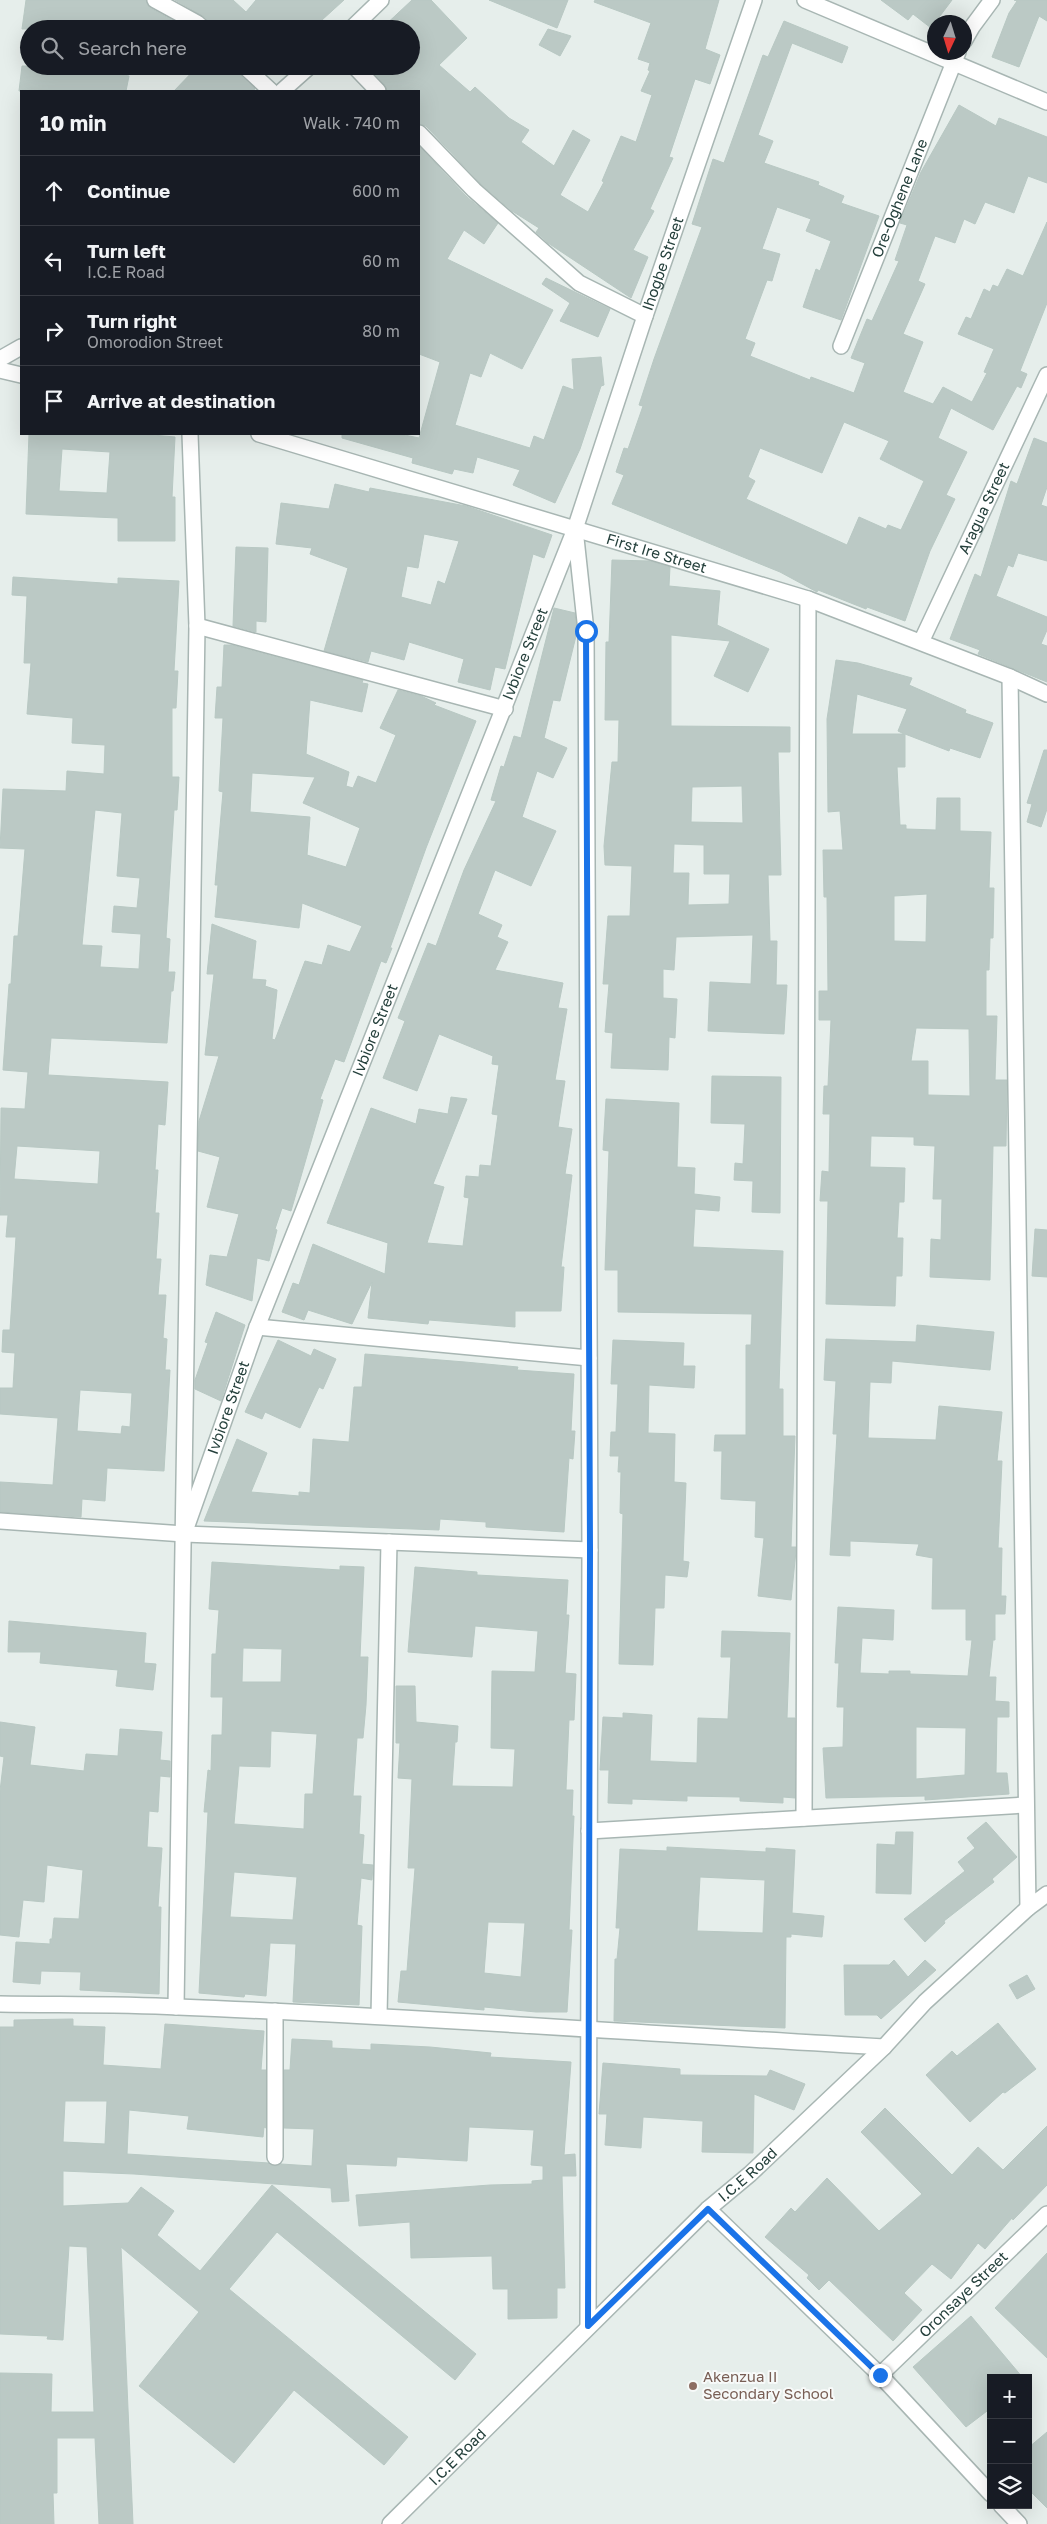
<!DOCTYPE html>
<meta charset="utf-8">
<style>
body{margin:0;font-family:"Golos Text",sans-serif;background:#242831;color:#f1f3f6}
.controls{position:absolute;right:15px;bottom:15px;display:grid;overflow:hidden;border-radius:0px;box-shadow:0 5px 20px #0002}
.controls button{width:45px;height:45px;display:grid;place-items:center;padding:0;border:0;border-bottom:1px solid #363941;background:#171b24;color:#f1f3f6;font:25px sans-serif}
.compass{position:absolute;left:927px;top:15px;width:45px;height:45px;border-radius:50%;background:#171b24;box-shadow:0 5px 20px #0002;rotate:184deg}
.stop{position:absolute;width:15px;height:15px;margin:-11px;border:4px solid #1a73e8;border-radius:50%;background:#fff}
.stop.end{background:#1a73e8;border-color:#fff;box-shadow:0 1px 5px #0008}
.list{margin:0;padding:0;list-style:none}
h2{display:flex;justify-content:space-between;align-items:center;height:65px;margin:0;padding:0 20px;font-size:21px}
h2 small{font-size:16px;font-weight:400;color:#9ea1a6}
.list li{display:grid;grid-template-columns:32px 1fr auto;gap:15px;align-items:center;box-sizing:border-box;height:70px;padding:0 20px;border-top:1px solid #363941}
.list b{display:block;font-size:19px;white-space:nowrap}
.list p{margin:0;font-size:16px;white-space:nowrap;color:#9ea1a6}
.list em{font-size:16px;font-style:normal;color:#9ea1a6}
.icon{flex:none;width:28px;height:28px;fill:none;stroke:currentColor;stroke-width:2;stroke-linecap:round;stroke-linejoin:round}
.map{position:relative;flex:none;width:1047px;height:2524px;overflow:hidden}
.search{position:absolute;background:#171b24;box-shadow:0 5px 20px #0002;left:20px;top:20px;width:400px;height:55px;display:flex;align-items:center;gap:12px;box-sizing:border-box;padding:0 18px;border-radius:28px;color:#9ea1a6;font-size:19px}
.panel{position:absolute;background:#171b24;box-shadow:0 5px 20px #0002;left:20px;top:90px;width:400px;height:345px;border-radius:0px}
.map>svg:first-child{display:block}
</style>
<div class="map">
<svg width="1047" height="2524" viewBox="0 0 1047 2524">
<rect width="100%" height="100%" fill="#e6eeeb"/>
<!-- building -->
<g fill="#bbc9c5" stroke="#b8c8c3" fill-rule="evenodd">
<path d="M26,0H146L150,8L188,29H22Z"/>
<path d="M175,0H233L246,12L256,0H344L322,20L329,29H213L210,22L203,16Z"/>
<path d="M412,0H431L467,38L439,65L470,92L475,87L509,118L529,130L521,142L554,166L573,130L590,140L560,195L588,212L604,182L602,181L621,136L636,142L652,95L641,91L650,71L648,70L650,63L638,59L651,23L594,2L595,0H719L705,49L720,55L710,84L695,79L669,157L673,158L650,209L654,211L633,250L648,257L631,298L548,243L536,232L539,228L512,211L480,183L426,126L419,124V91H387L385,85L367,66H411V29H381Z"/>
<path d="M489,0H568L557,28Z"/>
<path d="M881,0H952L931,28L913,14L908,20Z"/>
<path d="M1014,0H1047V21L1039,16L1019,67L992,57L1009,13L1017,1Z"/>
<path d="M784,21L848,47L842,63L792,43L758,135L773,141L764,163L819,182L818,185L844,196L841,203L879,216L841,320L803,307L816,269L820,271L831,241L806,231L811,219L777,207L762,249L780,254L772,281L767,280L745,339L755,343L750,356L810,380L811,377L854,393L865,363L851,358L867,319L872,321L899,261L895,260L907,225L900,223L921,172L959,105L996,126L999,118L1047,137V183L1028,176L1014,213L985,202L975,224L964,219L955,243L935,236L918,281L925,284L903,334L923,342L903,392L933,404L943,387L972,402L987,373L984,372L994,349L958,334L966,317L971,319L984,289L990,292L993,285L998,287L1007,269L1023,276L1047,222V303L1020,371L1027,374L1021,388L1017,386L993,430L951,408L938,438L967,452L946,495L955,499L930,551L905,621L867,607L866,609L818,590L817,592L780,572L612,504L624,475L616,472L624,448L628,449L643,406L639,405L654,359L702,227L692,224L713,159L724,163L763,55L768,57ZM844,422L889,441L880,459L924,481L901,530L888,525L886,529L859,517L847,545L746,499L755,481L748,477L760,448L822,473Z"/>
<path d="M548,29L571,36L560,56L539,45Z"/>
<path d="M22,66H116L114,73L129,76L126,91H19Z"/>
<path d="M198,66H235L238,73L255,89L252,91H174Z"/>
<path d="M419,146L467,197L498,223L484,244L464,230L447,259L553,310L522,369L490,353L481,377L470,373L455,425L530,448L534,436L544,440L563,386L574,390L572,359L601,357L604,385L601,386L580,449L555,503L513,485L520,470L477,457L473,473L454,469L452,474L412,463L413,458L342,438V434H400L419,438L440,362L419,354Z"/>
<path d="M546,278L610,309L598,337L560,321L570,303L542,284Z"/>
<path d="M29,434H141L175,437L172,497H175V541H118V518L26,514ZM62,449L110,452L107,493L59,491Z"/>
<path d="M1034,438L1047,443V487L1041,505L1047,507V561L1018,553L1013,567L1008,565L996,596L1047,617V630L1041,644L1047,646V682L978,654L980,650L950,639L975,574L981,577L1011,481L1017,484Z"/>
<path d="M335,484L369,492L370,488L466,506L552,535L544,558L533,554L505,669L495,667L490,690L458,682L464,659L409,642L404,660L371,651L368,662L324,651L348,568L310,554L312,548L276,544L281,503L329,509ZM424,534L459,541L445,584L438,581L431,605L401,597L407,566L418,568Z"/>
<path d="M236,547L268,548L266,622L256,621V632L233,626Z"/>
<path d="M612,560L650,561L670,567L669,586L720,591L717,625L769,649L748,692L714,676L730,641L671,635V726L790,727V752H778L781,875H768L770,941H777L776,985H787L784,1034L708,1031L710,982L751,984L753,935L676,937L674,970L663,969V998L677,999L675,1038L669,1037L668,1070L611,1068L613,1033L605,1032L609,984H603L608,916H630L632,866L605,865L604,846L612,762H618L619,720H605L606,642H609ZM742,786L743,823L691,822L692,787ZM674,844L704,845V874H730L729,904L688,905L689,873H673Z"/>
<path d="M13,577L118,584V578L179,581L174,671H178L176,708H172V777H179L177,810H174L166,938L170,939L168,972H175L173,991H171L167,1043L51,1038L48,1075L168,1082L165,1125L158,1124L155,1170H158L155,1213H159L156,1259H161L158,1295H166L163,1338L167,1339L165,1370H170L164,1471L107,1468L105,1501L82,1499L81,1517L0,1512V1482L53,1485L58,1418L0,1414V1388H13L15,1353L2,1352L3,1330H10L16,1237H6L8,1215H0L1,1108L25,1109L28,1072L3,1070L9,984H11L14,936H18L25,849L0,848L3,789L66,791L67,771L104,774L105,745L72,743L73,718L27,714L31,663H24L27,596L12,595ZM95,810L122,813L117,876L140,878L137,908L114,906L112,932L141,934L139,969L100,967L102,946L82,945ZM17,1146L100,1151L98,1184L14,1179ZM80,1390L132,1393L130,1427L122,1426L121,1434L77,1431Z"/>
<path d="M554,608L575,613L577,632L560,701L553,700L544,738L567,748L553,778L537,771L522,817L556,831L531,886L495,870L478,914L502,925L497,937L508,942L495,970L563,983L558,1008L567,1009L555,1080L565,1081L558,1127L572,1129L565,1174L572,1175L561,1267H564L561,1311H515V1327L429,1320L428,1324L368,1318L372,1282L352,1324L308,1310L304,1320L282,1312L293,1283L299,1285L313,1244L385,1274L388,1243L327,1223L371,1108L416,1124L419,1109L448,1114L451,1097L467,1099L433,1184L444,1187L427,1243L463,1246L469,1198L464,1197L466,1176L479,1177L480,1165L491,1166L498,1115L492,1114L499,1065L492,1064L493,1056L439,1034L417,1091L383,1078L405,1021L398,1018L428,943L436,946L464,870L496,801L491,800L501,766L504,767L514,736L521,738Z"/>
<path d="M224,645H232L363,680L362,683L368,684L362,712L310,700L306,754L349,772L346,786L353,788L358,776L376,783L396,735L380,728L398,690L421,696L436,703L434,705L476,721L426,848L390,948H392L386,963L381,961L344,1062L335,1059L320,1099L323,1100L291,1211L282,1208L275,1229L277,1230L269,1261L257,1258L252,1301L206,1285L210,1255L227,1257L239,1214L207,1207L220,1157L198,1151L199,1121L219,1056L205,1055L214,974H207L212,924L256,941L252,979L266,980L265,986L277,990L272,1039L275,1040L305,961L322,965L328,945L350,952L362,926L302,903L299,928L215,917L218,885H215L223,792L219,791L223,718H215L217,687H222ZM252,773L315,777L303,803L360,828L346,867L307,855L310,817L250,812Z"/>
<path d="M836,660L858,663L912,678L909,685L966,710L965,713L993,723L980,758L950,748L949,751L905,734V767H897L900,825H906V829L936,830L937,798H960V831L991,832L989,888H994L993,938H990L989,970H986V1016H997L995,1080H1007V1083L1006,1146H993L990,1280L930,1277L931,1239L941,1240L942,1199H933L935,1146L914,1145V1137L871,1136L870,1167L905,1168L904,1202H899L897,1238H903L902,1276H896L895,1306L826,1304L828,1201H820L822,1171L829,1172L830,1114H823L824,1086H828L831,1020H819V991H828L827,897H824L823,850H843L840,811L828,812L827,719ZM857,694L907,709L898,731L904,734H852ZM927,894L926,942L894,941V896ZM916,1028L969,1029L970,1096L928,1095V1061H911Z"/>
<path d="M1044,750H1047V809L1041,827L1027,822L1032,804L1027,803Z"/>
<path d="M712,1076L781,1077L780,1213L752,1212L753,1181L734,1180L735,1163L743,1164L745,1124L711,1123Z"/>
<path d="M606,1099L679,1103L677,1167L695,1168L694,1194L720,1197L719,1211L695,1209L693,1247L783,1251L779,1389H783V1436H795L791,1547H796V1551L791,1600L758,1596L764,1538L755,1537L756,1501L721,1499L722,1451H714L715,1435H746V1345H751L752,1314L618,1312V1270H605L609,1151L603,1150Z"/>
<path d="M1035,1229L1047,1230V1277L1032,1276Z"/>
<path d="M216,1312L245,1325L221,1401L195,1389V1380L208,1343L205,1342Z"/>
<path d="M917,1325L994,1332L990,1370L892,1361L891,1383L870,1382L868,1438L936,1440L939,1406L1002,1412L997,1461H1002L998,1548H1002L1001,1596H1006L1005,1614H995V1640H993L989,1677H996L995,1701L1009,1702V1717H997L996,1773H1007L1009,1794L925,1800V1796L826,1798L823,1748L843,1747L844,1707H837L839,1663H835L838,1607L894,1610L893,1640L862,1638L860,1673L889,1674V1671H910V1674L968,1676L972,1640H966V1609H932L933,1558L916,1555L919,1544L850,1541V1556L830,1555L837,1434H833L836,1381L824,1380L826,1339L916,1342ZM916,1727L966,1728L965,1775L916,1779Z"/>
<path d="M278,1340L311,1356L314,1349L336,1359L323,1389L319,1387L300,1428L265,1412L262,1419L245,1412Z"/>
<path d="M613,1340L684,1343L683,1366H695L694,1388L649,1385L648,1433L675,1434L674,1482L686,1483L683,1561L689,1562L687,1577L665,1575L664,1608H655L653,1665L619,1664L623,1514L620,1513L621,1472H618L619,1456H610L611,1432H616L618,1384H611Z"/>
<path d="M365,1354L465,1362L518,1367L517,1370L574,1374L571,1431H575L573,1459L569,1458L564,1532L486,1527V1522L440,1519L439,1530L204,1521L237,1439L267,1453L251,1492L299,1496V1492L310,1493L313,1439L349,1442L354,1387H362Z"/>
<path d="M212,1562L340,1570V1566L364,1567L360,1657H368L366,1705L363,1738H357L353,1796H361L359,1834L364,1835L362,1864L373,1865L372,1880L361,1878L357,1925L362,1926L359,2005L293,2002L296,1944L270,1943L266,1996L245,1994L244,1997L199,1993L208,1812H204L208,1770L211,1771L212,1735H222L223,1697H211L212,1654H216L219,1610L209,1609ZM243,1648L282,1649L281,1682H242ZM271,1731L317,1734L313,1794H305L304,1829L234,1824L239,1766L270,1767ZM234,1872L297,1877L293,1920L230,1917Z"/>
<path d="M415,1567L477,1572V1575L568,1580L566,1615H569L565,1673L576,1674L574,1720H569L566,1790H573L572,1816H574L569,1930H572L567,2012H536L484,2007V2010L398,2002L401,1971H407L415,1868H408L412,1779L398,1778L400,1743H396V1686H415L416,1722L458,1726L457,1742H455L452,1786L513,1787L515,1749L491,1748L492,1671L535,1672L538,1631L475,1626L472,1657L408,1652ZM488,1922L525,1923L521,1977L484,1973Z"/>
<path d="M9,1621L146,1633L144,1663L156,1664L153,1690L116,1686L118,1670L40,1663L41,1652H8Z"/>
<path d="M722,1631L790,1633L787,1718H795V1798L783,1797V1803L740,1801V1797L687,1796V1801L632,1799V1804L608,1803L609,1770H600L603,1717L623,1718V1713L652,1715L650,1761L697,1763L698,1718L728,1719L731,1657H721Z"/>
<path d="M0,1722L35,1727L30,1765L84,1771L86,1754L118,1756L120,1729L162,1732L160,1760L170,1761V1777L160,1776L158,1812L149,1811L147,1847L162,1848L158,1907H161L159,1994L80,1990L81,1972L41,1971L40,1984L13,1982L16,1942L50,1944V1939H52L54,1918L79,1919L83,1870L47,1865L44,1902L23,1900L19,1937L0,1935V1791L4,1757L0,1756Z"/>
<path d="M986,1822L1017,1857L992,1879L994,1882L944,1921L945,1923L925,1942L904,1919L965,1871L958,1862L975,1848L967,1838Z"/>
<path d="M896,1832H913L911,1894L876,1893L877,1844L895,1845Z"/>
<path d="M667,1847L766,1852V1848L795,1850L792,1913L824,1916L822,1937L791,1934V1937H786L785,2028L614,2021L615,1959H617L620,1928H616L620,1849L667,1851ZM700,1877L765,1880L763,1933L697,1931Z"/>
<path d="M894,1960L908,1977L925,1960L936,1970L881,2019L877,2015H845L844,1965H889Z"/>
<path d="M1027,1975L1035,1989L1017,1999L1009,1985Z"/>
<path d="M73,2019V2026L105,2027L103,2065L161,2069L165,2024L264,2031L261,2070H266V2128L264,2127L263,2137L187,2129L189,2116L129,2110L127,2154L269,2163L275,2166L281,2164L312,2166L314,2129L284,2128V2070H290L292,2039L332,2041V2048L371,2050V2044L430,2047L491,2053L490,2057L571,2062L564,2155L575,2154L576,2176H562L565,2288H557V2318L508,2319V2289H493L492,2256L411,2258L410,2222L359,2226L356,2195L490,2185L532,2184V2181L543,2180V2166L531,2165L534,2130L469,2127L467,2161L397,2157L396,2166L346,2164L349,2201L332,2202L331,2188L134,2174L63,2171V2206L128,2203L141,2187L174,2211L157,2235L200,2271L272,2185L476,2354L455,2380L277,2232L229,2289L408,2437L384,2465L294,2390L234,2463L139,2386L199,2312L121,2247L133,2524H99L95,2438H57V2493H53L54,2524H0V2373L52,2374L51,2412H94L87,2247L69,2246L63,2340L47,2339L48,2336L0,2334V2027H14V2020ZM65,2101H107L105,2144L63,2142Z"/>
<path d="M998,2023L1036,2069L1005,2093L1003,2092L970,2122L926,2075L952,2051L957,2056Z"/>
<path d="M603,2063L680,2069V2075L767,2076L770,2070L805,2084L794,2110L754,2094L753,2153L702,2152L703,2121L643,2117L641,2148L605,2145L607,2114H599Z"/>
<path d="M885,2108L952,2175L978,2147L1003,2170L1047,2126V2185L1013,2220L1012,2218L985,2249L978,2243L951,2279L932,2264L904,2293L922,2310L893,2341L829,2280L819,2290L807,2278L809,2275L765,2237L791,2208L795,2212L827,2178L879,2231L922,2194L861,2132Z"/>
<path d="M1047,2253V2358L995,2308Z"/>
<path d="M971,2316L1023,2378H991V2408L966,2427L913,2367Z"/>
<path d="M1047,2432V2508L1028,2489V2448Z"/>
</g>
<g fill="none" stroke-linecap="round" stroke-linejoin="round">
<!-- street casing -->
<g stroke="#a8b6b3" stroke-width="18">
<g id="street">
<path d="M155,0L197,23L204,29"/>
<path d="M805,0L1047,102"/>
<path d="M351,29L381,0"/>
<path d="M964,41L972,27L992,0"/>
<path d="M244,66L271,91"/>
<path d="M354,66L378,91"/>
<path d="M282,91L310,66"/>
<path d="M419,133L474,190L579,283L645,316"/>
<path id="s1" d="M841,346L958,52"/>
<path d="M0,359L21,347"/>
<path d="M0,370L21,375"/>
<path id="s2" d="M259,434L808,599L1010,677L1047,694"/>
<path d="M575,529L586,631L590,1550L588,2325"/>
<path d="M197,626L505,709"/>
<path id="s3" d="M921,642L1047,375"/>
<path d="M1010,677L1028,1908"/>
<path d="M257,1327L589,1358"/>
<path d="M0,1521L184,1534L590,1550"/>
<path id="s4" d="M184,1534L257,1327L575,529L645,316L754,0"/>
<path d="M804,1818L808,599"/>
<path d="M589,1831L1026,1805"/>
<path d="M0,2004C59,2005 119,2004 178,2007C414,2016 649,2034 884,2047"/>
<path d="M176,2007L197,626L190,434"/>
<path d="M379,2016L389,1542"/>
<path d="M275,2157V2011"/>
<path d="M708,2209L880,2375L991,2494"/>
<path id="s5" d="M880,2375L1047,2214"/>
<path d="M1001,2505L1019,2524"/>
<path id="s6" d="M390,2524L708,2209L750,2174L884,2047L925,2002L1028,1908L1047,1894"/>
</g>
</g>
<!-- street -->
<use href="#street" stroke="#fff" stroke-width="15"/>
</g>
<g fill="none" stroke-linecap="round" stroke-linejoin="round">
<!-- route -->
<path stroke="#1a73e8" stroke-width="6" d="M586,631L590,1550L588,2326L708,2209L880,2375"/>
</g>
<!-- markers -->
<circle fill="#8d6e63" stroke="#f7faf9" stroke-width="2" cx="693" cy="2386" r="5"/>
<g text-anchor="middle" stroke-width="4" stroke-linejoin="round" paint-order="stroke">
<!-- street labels -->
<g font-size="15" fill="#25403c" stroke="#f7faf9">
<text dy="5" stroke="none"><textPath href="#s1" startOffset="159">Ore-Oghene Lane</textPath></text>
<text dy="5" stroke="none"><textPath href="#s4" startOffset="1358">Ihogbe Street</textPath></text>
<text dy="5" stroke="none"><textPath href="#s3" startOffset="148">Aragua Street</textPath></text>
<text dy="5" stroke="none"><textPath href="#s2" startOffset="415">First Ire Street</textPath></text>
<text dy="5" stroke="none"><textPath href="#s4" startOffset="944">Ivbiore Street</textPath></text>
<text dy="5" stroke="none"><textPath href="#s4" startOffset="539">Ivbiore Street</textPath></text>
<text dy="5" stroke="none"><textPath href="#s4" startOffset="134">Ivbiore Street</textPath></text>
<text dy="5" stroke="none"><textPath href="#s6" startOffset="500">I.C.E Road</textPath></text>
<text dy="5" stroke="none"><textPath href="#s5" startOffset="116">Oronsaye Street</textPath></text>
<text dy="5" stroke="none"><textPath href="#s6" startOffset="95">I.C.E Road</textPath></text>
</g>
<!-- education labels -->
<g font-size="15" fill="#785e54" stroke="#f7faf9" text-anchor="start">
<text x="703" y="2382">Akenzua II<tspan x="703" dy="17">Secondary School</tspan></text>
</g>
</g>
</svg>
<div class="controls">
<button>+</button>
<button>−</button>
<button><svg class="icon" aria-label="layers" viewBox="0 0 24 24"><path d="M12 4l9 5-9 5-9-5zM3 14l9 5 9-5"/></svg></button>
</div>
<svg class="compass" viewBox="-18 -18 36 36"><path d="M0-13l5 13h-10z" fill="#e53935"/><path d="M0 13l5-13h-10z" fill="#9ea1a6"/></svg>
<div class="stop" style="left:586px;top:631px"></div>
<div class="stop end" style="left:880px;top:2375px"></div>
<div class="search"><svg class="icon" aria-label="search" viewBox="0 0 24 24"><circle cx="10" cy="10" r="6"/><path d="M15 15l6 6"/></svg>Search here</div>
<section class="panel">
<h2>10 min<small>Walk · 740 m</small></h2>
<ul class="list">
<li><svg class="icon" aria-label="ahead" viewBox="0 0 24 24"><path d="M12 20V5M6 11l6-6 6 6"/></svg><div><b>Continue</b></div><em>600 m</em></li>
<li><svg class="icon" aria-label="left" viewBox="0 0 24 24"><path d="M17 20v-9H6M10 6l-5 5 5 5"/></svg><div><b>Turn left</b><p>I.C.E Road</p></div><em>60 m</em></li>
<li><svg class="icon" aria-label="right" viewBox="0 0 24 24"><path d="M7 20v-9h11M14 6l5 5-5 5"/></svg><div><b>Turn right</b><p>Omorodion Street</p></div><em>80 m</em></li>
<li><svg class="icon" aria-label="arrive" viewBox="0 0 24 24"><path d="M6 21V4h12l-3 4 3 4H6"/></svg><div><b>Arrive at destination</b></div></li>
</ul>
</section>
</div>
